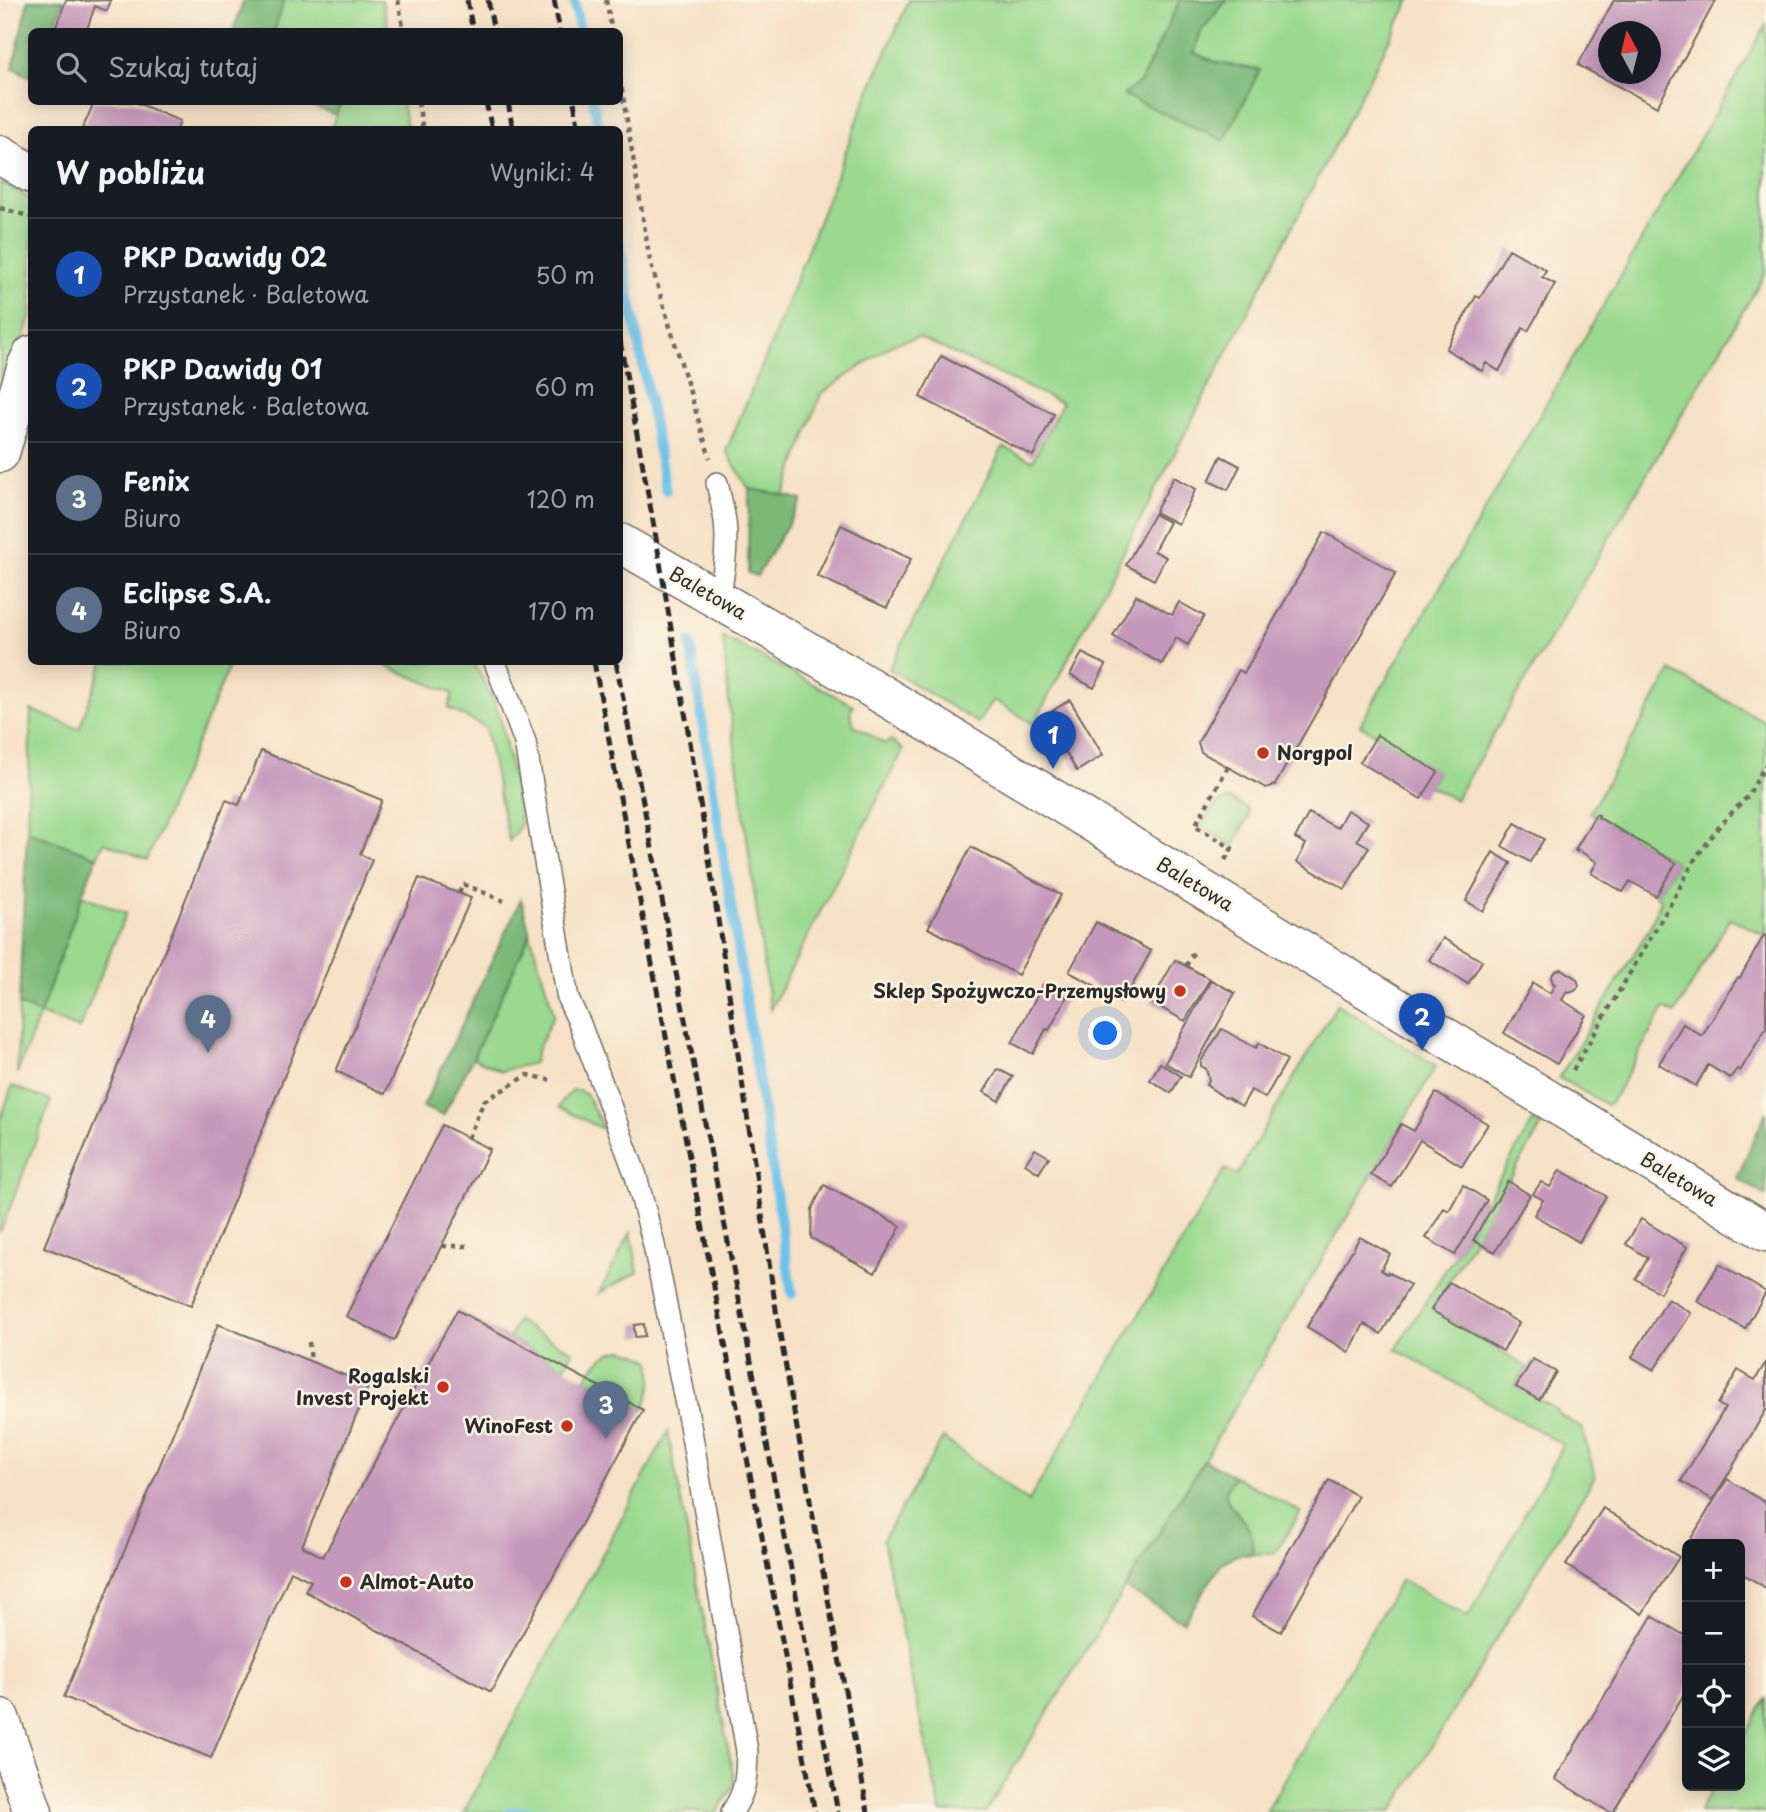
<!DOCTYPE html>
<html lang="pl">
<meta charset="utf-8">
<style>
body{margin:0;font-family:"Playpen Sans",sans-serif;background:#242831;color:#f1f3f6}
.controls{position:absolute;right:21px;bottom:21px;display:grid;overflow:hidden;border-radius:10px;box-shadow:0 4px 18px #0003}
.controls button{width:63px;height:63px;display:grid;place-items:center;padding:0;border:0;border-bottom:2px solid #363941;background:#171b24;color:#f1f3f6;font:35px sans-serif}
.compass{position:absolute;left:1598px;top:21px;width:63px;height:63px;border-radius:50%;background:#171b24;box-shadow:0 4px 18px #0003;rotate:353deg}
.you{position:absolute;left:1106px;top:1034px;width:24px;height:24px;margin:-18px;border:5px solid #fff;border-radius:50%;background:#1a73e8;box-shadow:0 0 0 10px #1a73e833}
.badge{display:grid;place-items:center;width:46px;height:46px;border-radius:50%;background:#c8321e;color:#fff;font-size:23px;font-weight:700}
.pin{position:absolute;translate:-50% -58px;filter:drop-shadow(0 2px 4px #0008)}
.pin::after{content:'';position:absolute;top:37px;width:24px;height:21px;background:inherit;clip-path:polygon(0 0,100% 0,50% 100%)}
.list{margin:0;padding:0;list-style:none}
h2{display:flex;justify-content:space-between;align-items:center;height:91px;margin:0;padding:0 28px;font-size:30px}
h2 small{font-size:23px;font-weight:400;color:#9ea1a6}
.list li{display:grid;grid-template-columns:46px 1fr auto;gap:21px;align-items:center;box-sizing:border-box;height:112px;padding:0 28px;border-top:2px solid #363941}
.list b{display:block;font-size:26px;white-space:nowrap}
.list p{margin:0;font-size:23px;white-space:nowrap;color:#9ea1a6}
.list em{font-size:23px;font-style:normal;color:#9ea1a6}
.icon{flex:none;width:38px;height:38px;fill:none;stroke:currentColor;stroke-width:2;stroke-linecap:round;stroke-linejoin:round}
.map{position:relative;flex:none;width:1766px;height:1812px;overflow:hidden}
.search{position:absolute;background:#171b24;box-shadow:0 4px 18px #0003;left:28px;top:28px;width:595px;height:77px;display:flex;align-items:center;gap:18px;box-sizing:border-box;padding:0 24px;border-radius:10px;color:#9ea1a6;font-size:26px}
.panel{position:absolute;background:#171b24;box-shadow:0 4px 18px #0003;left:28px;top:126px;width:595px;height:539px;border-radius:10px}
.map>svg:first-child{display:block}
</style>
<div class="map">
<svg width="1766" height="1812" viewBox="0 0 1766 1812">
<rect width="100%" height="100%" fill="#fcf5e5"/>
<filter id="ink" filterUnits="userSpaceOnUse"><feTurbulence type="fractalNoise" baseFrequency=".0143" numOctaves="2"/><feDisplacementMap in="SourceGraphic" scale="14" xChannelSelector="R" yChannelSelector="G"/><feConvolveMatrix kernelMatrix="1 2 1 2 8 2 1 2 1" color-interpolation-filters="sRGB"/></filter>
<filter id="wash" filterUnits="userSpaceOnUse"><feTurbulence type="fractalNoise" baseFrequency=".00686" numOctaves="4" result="noise"/><feDisplacementMap in="SourceGraphic" scale="28" xChannelSelector="R" yChannelSelector="G"/><feGaussianBlur stdDeviation="1.57" result="paint"/><feColorMatrix in="noise" values="0 0 0 0 0 0 0 0 0 0 0 0 0 0 0 0 0 1.4 0 .05"/><feComposite in="paint" operator="in"/></filter>
<g filter="url(#wash)">
<rect width="100%" height="100%" fill="#f6e1c6"/>
<!-- green -->
<g fill="#9ad98e" stroke="#62825c" stroke-width="2">
<path d="M284,0H382L389,31L274,32Z"/>
<path d="M909,0H1180L1141,81L1259,70L1218,63L1194,53L1201,31L1227,0H1410L1034,724L993,700L978,723L889,669L1003,447L1033,461L1062,403L918,337L893,344L821,394L784,495L749,489L726,451L772,342L867,96Z"/>
<path d="M1766,25V272L1455,800L1429,786L1437,772L1360,725Z"/>
<path d="M341,102H402L407,129L330,130Z"/>
<path d="M0,182L32,200L31,314L0,407Z"/>
<path d="M723,637L853,705L850,712L854,725L885,744L891,740L903,750L770,1010L729,703Z"/>
<path d="M104,662H231L147,860L104,842L97,857L27,831L31,710L79,729Z"/>
<path d="M377,662H473L494,701L500,717L519,809L520,826L509,841L485,727L448,708L453,694Z"/>
<path d="M1671,671L1766,722V936L1730,918L1675,1014L1664,1008L1611,1103L1607,1105L1559,1078L1649,929L1661,900L1656,896L1676,863L1598,817L1596,814L1595,816L1590,812Z"/>
<path d="M1230,799L1247,808L1249,816L1233,846L1201,826C1209,812 1213,801 1230,799Z"/>
<path d="M82,895L126,913L79,1029L40,1014L17,1074L19,1005L40,1014Z"/>
<path d="M530,934L554,1014L536,1053L534,1063L501,1071L473,1058Z"/>
<path d="M1337,1004L1436,1066L1204,1460L986,1812H941L914,1691L883,1540L943,1438L1028,1502L1225,1169L1237,1175Z"/>
<path d="M12,1086L51,1101L0,1233V1121Z"/>
<path d="M573,1090H580L581,1093L586,1094L604,1130L559,1107L563,1100Z"/>
<path d="M1533,1121L1542,1125L1432,1310L1527,1367L1515,1386L1556,1409L1558,1413L1582,1429L1595,1476L1392,1812H1266L1401,1579L1468,1617L1563,1445L1396,1349L1455,1255Z"/>
<path d="M631,1232L638,1272L599,1293Z"/>
<path d="M517,1321L573,1352L564,1368L509,1338Z"/>
<path d="M623,1350L638,1354L651,1361C655,1380 651,1393 643,1410L585,1379C595,1365 604,1351 623,1350Z"/>
<path d="M668,1432L735,1784L717,1812H464Z"/>
<path d="M1234,1476L1301,1512L1274,1554H1253C1252,1547 1253,1538 1250,1531C1246,1519 1224,1504 1226,1492C1227,1487 1232,1481 1234,1476Z"/>
<path d="M1766,1699V1812H1699L1714,1786H1740V1743Z"/>
</g>
<!-- forest -->
<g fill="#7bb979" stroke="#537252" stroke-width="2">
<path d="M28,0H64L52,31L32,32L31,77L13,68Z"/>
<path d="M244,0H284L274,31H233Z"/>
<path d="M1180,0H1227L1201,31L1194,53L1218,63L1260,70L1224,141L1123,95L1141,81Z"/>
<path d="M301,102H341L336,115Z"/>
<path d="M749,489L784,495L802,500L757,576L748,573Z"/>
<path d="M27,831L97,857L82,895L40,1014L19,1005Z"/>
<path d="M521,899L530,934L473,1058L443,1116L423,1107Z"/>
<path d="M1766,1112V1196L1737,1178Z"/>
<path d="M1204,1460L1234,1476C1232,1481 1227,1487 1226,1492C1224,1504 1246,1519 1250,1531C1253,1538 1252,1547 1253,1554L1236,1555L1223,1562L1183,1622L1125,1588Z"/>
</g>
<g fill="none" stroke-linecap="round" stroke-linejoin="round">
<!-- stream -->
<g stroke="#6cc1e9" stroke-width="10">
<path d="M574,0L580,32"/>
<path d="M593,102L599,130"/>
<path d="M620,243L666,491"/>
<path d="M690,642L792,1294"/>
<path d="M510,1812H563"/>
</g>
</g>
<g id="blocks">
<!-- building -->
<g fill="#c597bb" fill-rule="evenodd">
<path d="M66,0L82,1L111,0L107,11L95,6L86,32H54Z"/>
<path d="M1614,0H1716L1657,107L1578,65ZM1608,32H1650V74H1608Z"/>
<path d="M94,102H135L180,121L177,130H82Z"/>
<path d="M1509,249L1546,270L1542,277L1555,284L1528,331L1523,328L1499,371L1486,363L1482,371L1446,349L1475,298L1476,296L1480,298Z"/>
<path d="M941,356L1054,414L1033,456L920,397Z"/>
<path d="M1221,456L1240,466L1228,490L1209,481Z"/>
<path d="M1174,477L1196,489L1178,524L1155,512Z"/>
<path d="M1154,514L1169,522L1154,551L1166,557L1154,580L1126,565Z"/>
<path d="M841,525L911,559L887,608L817,576Z"/>
<path d="M1324,532L1396,573L1275,785L1266,788L1201,752L1198,742L1239,670L1244,673Z"/>
<path d="M1136,595L1172,615L1179,602L1204,616L1188,645L1176,638L1162,664L1113,636Z"/>
<path d="M1082,653L1106,665L1094,688L1070,675Z"/>
<path d="M1070,700L1103,755L1077,771L1044,716Z"/>
<path d="M1377,735L1438,772L1421,799L1360,762Z"/>
<path d="M261,751L382,800L360,854L372,860L191,1306L44,1247L226,800L239,805Z"/>
<path d="M1347,810L1368,822L1357,840L1369,847L1345,889L1297,862L1306,844L1295,838L1309,813L1337,828Z"/>
<path d="M1596,814L1599,815L1598,817L1676,863L1656,896L1630,881L1623,892L1591,873L1597,862L1578,850L1577,852L1575,850Z"/>
<path d="M1515,823L1544,839L1530,862L1502,846Z"/>
<path d="M971,847L1061,895L1018,975L928,928Z"/>
<path d="M1493,852L1511,863L1483,911L1466,901Z"/>
<path d="M419,878L471,898L385,1094L336,1071Z"/>
<path d="M1096,922L1151,951L1124,1001L1069,972Z"/>
<path d="M1764,935L1766,936V1028L1740,1071L1737,1069L1730,1078L1708,1065L1696,1086L1659,1064L1683,1024L1702,1036L1738,977L1740,978Z"/>
<path d="M1443,938L1482,961L1468,984L1429,960Z"/>
<path d="M1175,960L1210,979L1185,1021L1151,1002Z"/>
<path d="M1561,969L1577,979L1579,986L1575,991L1569,993L1567,991L1562,1000L1586,1015L1557,1064L1504,1033L1533,983L1550,993L1555,984L1553,983L1551,977L1555,971Z"/>
<path d="M1211,980L1235,993L1189,1077L1165,1063Z"/>
<path d="M1043,984L1067,997L1049,1030L1046,1029L1033,1054L1012,1043Z"/>
<path d="M1222,1029L1256,1048L1259,1043L1287,1060L1265,1098L1251,1090L1242,1106L1226,1097L1225,1098L1206,1085L1209,1080L1206,1069L1201,1066V1061Z"/>
<path d="M1160,1063L1181,1076L1171,1093L1150,1080Z"/>
<path d="M998,1069L1013,1077L999,1101L984,1092Z"/>
<path d="M1436,1093L1488,1124L1462,1166L1420,1140L1392,1187L1371,1175L1401,1124L1414,1131Z"/>
<path d="M442,1125L490,1149L394,1341L346,1316Z"/>
<path d="M1035,1149L1049,1157L1039,1173L1025,1164Z"/>
<path d="M1560,1170L1606,1196L1579,1242L1534,1215L1543,1200L1533,1194L1541,1182L1550,1187Z"/>
<path d="M1508,1181L1530,1195L1495,1252L1473,1240Z"/>
<path d="M824,1185L901,1226L875,1273L811,1238L812,1209Z"/>
<path d="M1463,1185L1487,1200L1455,1255L1426,1238L1444,1208L1449,1211Z"/>
<path d="M1641,1219L1687,1247L1660,1293L1636,1279L1648,1258L1626,1244Z"/>
<path d="M1360,1237L1390,1254L1381,1270L1387,1274L1388,1272L1410,1285L1381,1334L1364,1324L1349,1352L1307,1327Z"/>
<path d="M1719,1264L1766,1292L1745,1329L1697,1301Z"/>
<path d="M1449,1282L1519,1323L1503,1351L1431,1310Z"/>
<path d="M1668,1299L1691,1313L1654,1370L1632,1357Z"/>
<path d="M457,1310L643,1410L491,1692L305,1591L311,1581L291,1571L211,1758L64,1697L218,1324L369,1385L302,1546L323,1557Z"/>
<path d="M644,1324L645,1336L635,1337L634,1325Z"/>
<path d="M1533,1359L1556,1372L1539,1400L1516,1387Z"/>
<path d="M1766,1362V1410L1713,1500L1681,1481L1725,1408L1718,1404L1738,1370L1755,1380Z"/>
<path d="M1727,1479L1766,1503V1588L1740,1572V1544H1692L1689,1542Z"/>
<path d="M1329,1480L1358,1496L1281,1632L1252,1616Z"/>
<path d="M1603,1508L1679,1557L1642,1614L1566,1565Z"/>
<path d="M1652,1616L1687,1637V1689L1613,1812H1609L1555,1779Z"/>
</g>
</g>
</g>
<g filter="url(#ink)">
<use href="#blocks" fill-opacity="0" stroke="#726b61" stroke-width="2"/>
<g fill="none" stroke-linecap="round" stroke-linejoin="round">
<!-- service casing -->
<g stroke="#726b61" stroke-width="24">
<g id="service">
<path d="M717,483C720,496 723,508 725,521C728,547 724,574 719,598"/>
<path d="M495,662L525,742L568,999L580,1024L636,1176L654,1245L690,1425L747,1751C746,1778 747,1789 732,1812"/>
</g>
</g>
<!-- minor casing -->
<g stroke="#726b61" stroke-width="41">
<g id="minor">
<path d="M0,453L27,365L32,355"/>
<path d="M0,1718L33,1812"/>
</g>
</g>
<!-- tertiary casing -->
<g stroke="#726b61" stroke-width="41">
<g id="tertiary">
<path d="M0,155L32,174"/>
<path d="M620,543L868,686L1766,1232"/>
</g>
</g>
<!-- path -->
<g stroke="#726b61" stroke-width="4.5" stroke-dasharray="5 5" stroke-linecap="butt">
<path d="M398,0L404,32"/>
<path d="M606,0L612,32"/>
<path d="M620,78L650,261L710,458"/>
<path d="M418,102L423,130"/>
<path d="M0,208L32,217"/>
<path d="M1225,860L1232,848L1195,826L1228,767"/>
<path d="M459,893L463,884L504,901"/>
<path d="M1186,966L1194,951"/>
<path d="M1573,1070L1674,898L1695,859L1722,823L1748,796L1766,764"/>
<path d="M468,1138L484,1101L528,1075L550,1080"/>
<path d="M442,1246H469"/>
<path d="M309,1342L311,1362"/>
</g>
<!-- service -->
<use href="#service" stroke="#fff" stroke-width="21"/>
<!-- minor -->
<use href="#minor" stroke="#fff" stroke-width="38"/>
<!-- tertiary -->
<use href="#tertiary" stroke="#fff" stroke-width="38"/>
<!-- rail -->
<g stroke="#2b2b2b" stroke-width="5" stroke-dasharray="10 5" stroke-linecap="butt">
<path d="M467,0L473,32"/>
<path d="M488,0L494,32"/>
<path d="M554,0L560,32"/>
<path d="M486,102L492,130"/>
<path d="M508,102L513,130"/>
<path d="M574,102L579,130"/>
<path d="M620,341L656,538L706,839L778,1323L828,1600L868,1812"/>
<path d="M594,662L815,1812"/>
<path d="M616,662L838,1812"/>
</g>
</g>
</g>
<!-- markers -->
<g fill="#c8321e" stroke="#fcf5e5" stroke-width="2.5">
<circle cx="1263" cy="753" r="7"/>
<circle cx="1180" cy="991" r="7"/>
<circle cx="443" cy="1387" r="7"/>
<circle cx="567" cy="1426" r="7"/>
<circle cx="346" cy="1582" r="7"/>
</g>
<g text-anchor="middle" stroke-width="5" stroke-linejoin="round" paint-order="stroke">
<!-- street labels -->
<g font-size="19" fill="#2b2b2b" stroke="#fcf5e5">
<text transform="translate(708 593) rotate(30)" y="7">Baletowa</text>
<text transform="translate(1195 884) rotate(31)" y="7">Baletowa</text>
<text transform="translate(1679 1179) rotate(31)" y="7">Baletowa</text>
</g>
<!-- poi labels -->
<g font-size="19" font-weight="bold" fill="#2b2b2b" stroke="#fcf5e5" text-anchor="end">
<text x="1277" y="760" text-anchor="start">Norgpol</text>
<text x="1166" y="998">Sklep Spożywczo-Przemysłowy</text>
<text x="429" y="1383">Rogalski<tspan x="429" dy="22">Invest Projekt</tspan></text>
<text x="553" y="1433">WinoFest</text>
<text x="360" y="1589" text-anchor="start">Almot-Auto</text>
</g>
</g>
</svg>
<div class="controls">
<button>+</button>
<button>−</button>
<button><svg class="icon" aria-label="locate" viewBox="0 0 24 24"><circle cx="12" cy="12" r="6"/><path d="M12 2v4M12 18v4M2 12h4M18 12h4"/></svg></button>
<button><svg class="icon" aria-label="layers" viewBox="0 0 24 24"><path d="M12 4l9 5-9 5-9-5zM3 14l9 5 9-5"/></svg></button>
</div>
<svg class="compass" viewBox="-18 -18 36 36"><path d="M0-13l5 13h-10z" fill="#e53935"/><path d="M0 13l5-13h-10z" fill="#9ea1a6"/></svg>
<div class="you"></div>
<div class="pin badge" style="left:1053px;top:769px;background:#1a4fb4">1</div>
<div class="pin badge" style="left:1422px;top:1051px;background:#1a4fb4">2</div>
<div class="pin badge" style="left:606px;top:1439px;background:#5c6f8a">3</div>
<div class="pin badge" style="left:208px;top:1053px;background:#5c6f8a">4</div>
<div class="search"><svg class="icon" aria-label="search" viewBox="0 0 24 24"><circle cx="10" cy="10" r="6"/><path d="M15 15l6 6"/></svg>Szukaj tutaj</div>
<section class="panel">
<h2>W pobliżu<small>Wyniki: 4</small></h2>
<ul class="list">
<li><span class="badge" style="background:#1a4fb4">1</span><div><b>PKP Dawidy 02</b><p>Przystanek · Baletowa</p></div><em>50 m</em></li>
<li><span class="badge" style="background:#1a4fb4">2</span><div><b>PKP Dawidy 01</b><p>Przystanek · Baletowa</p></div><em>60 m</em></li>
<li><span class="badge" style="background:#5c6f8a">3</span><div><b>Fenix</b><p>Biuro</p></div><em>120 m</em></li>
<li><span class="badge" style="background:#5c6f8a">4</span><div><b>Eclipse S.A.</b><p>Biuro</p></div><em>170 m</em></li>
</ul>
</section>
</div>
